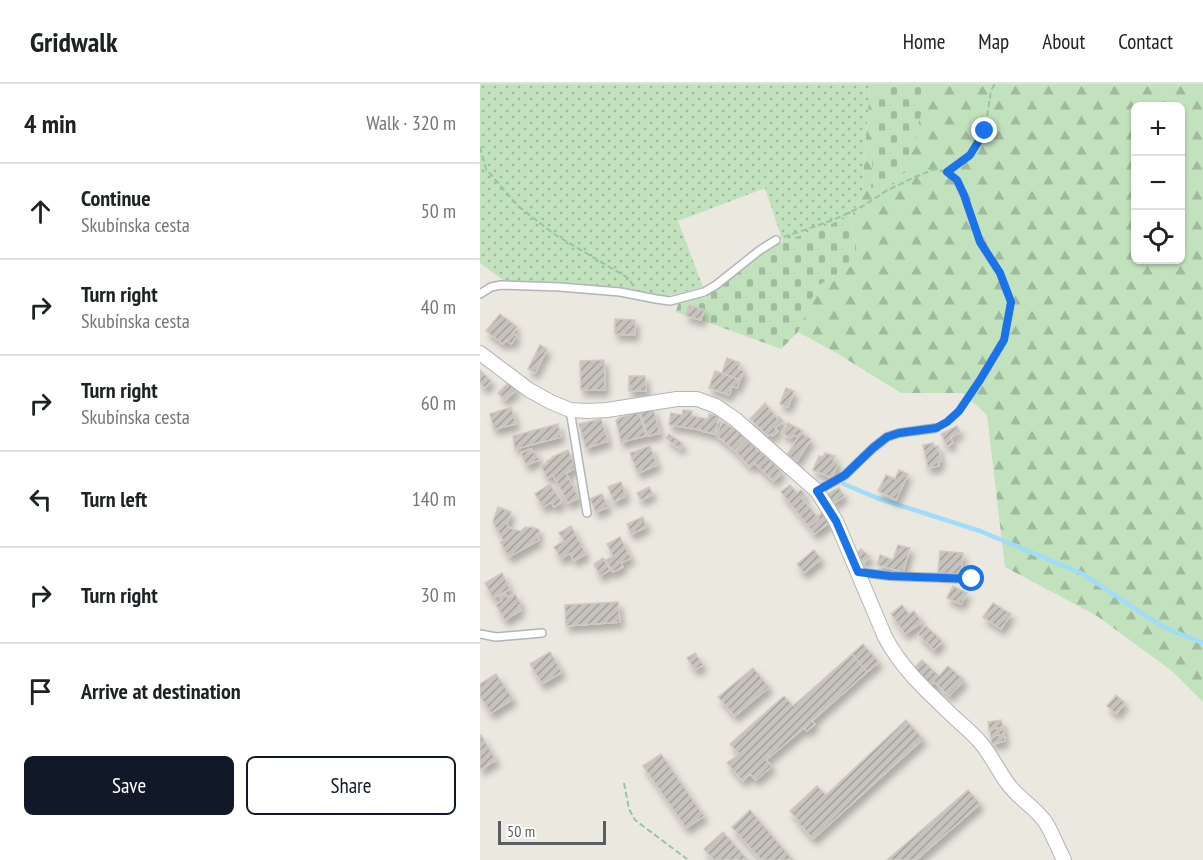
<!DOCTYPE html>
<meta charset="utf-8">
<style>
body{margin:0;font-family:"PT Sans Narrow",sans-serif;background:#f6f6f6;color:#202124}
.controls{position:absolute;right:18px;top:18px;display:grid;overflow:hidden;border-radius:9px;box-shadow:0 2px 4px #0004}
.controls button{width:54px;height:54px;display:grid;place-items:center;padding:0;border:0;border-bottom:2px solid #e0e0e0;background:#fff;color:#202124;font:30px sans-serif}
.scale{position:absolute;left:18px;bottom:15px;width:108px;box-sizing:border-box;padding-left:6px;border:3px solid #595d61;border-top:0;font-size:16px;line-height:21px;white-space:nowrap;color:#595d61;-webkit-text-stroke:4px #fff;paint-order:stroke}
.stop{position:absolute;width:18px;height:18px;margin:-14px;border:4px solid #1a73e8;border-radius:50%;background:#fff}
.stop.end{background:#1a73e8;border-color:#fff;box-shadow:0 2px 6px #0008}
.list{margin:0;padding:0;list-style:none}
h2{display:flex;justify-content:space-between;align-items:center;height:78px;margin:0;padding:0 24px;font-size:26px}
h2 small{font-size:20px;font-weight:400;color:#757577}
.list li{display:grid;grid-template-columns:39px 1fr auto;gap:18px;align-items:center;box-sizing:border-box;height:96px;padding:0 24px;border-top:2px solid #e0e0e0}
.list b{display:block;font-size:22px;white-space:nowrap}
.list p{margin:0;font-size:20px;white-space:nowrap;color:#757577}
.list em{font-size:20px;font-style:normal;color:#757577}
.actions{display:flex;gap:12px;padding:18px 24px}
.actions a{flex:1;padding:14px 0;border:2px solid #111827;border-radius:9px;text-align:center;font-size:21px;color:#111827}
.actions .main{background:#111827;color:#fff}
.icon{flex:none;width:33px;height:33px;fill:none;stroke:currentColor;stroke-width:2;stroke-linecap:round;stroke-linejoin:round}
.map{position:relative;flex:none;width:723px;height:776px;overflow:hidden}
header{display:flex;align-items:center;gap:36px;box-sizing:border-box;height:84px;padding:0 30px;background:#fff;border-bottom:2px solid #e0e0e0}
header strong{font-size:28px}
nav{display:flex;gap:33px;margin-inline-start:auto;font-size:21px}
main{display:flex}
aside{flex:1;background:#fff}
.map>svg:first-child{display:block}
</style>
<header>
<strong>Gridwalk</strong>
<nav><a>Home</a><a>Map</a><a>About</a><a>Contact</a></nav>
</header>
<main>
<aside>
<h2>4 min<small>Walk · 320 m</small></h2>
<ul class="list">
<li><svg class="icon" aria-label="ahead" viewBox="0 0 24 24"><path d="M12 20V5M6 11l6-6 6 6"/></svg><div><b>Continue</b><p>Skubínska cesta</p></div><em>50 m</em></li>
<li><svg class="icon" aria-label="right" viewBox="0 0 24 24"><path d="M7 20v-9h11M14 6l5 5-5 5"/></svg><div><b>Turn right</b><p>Skubínska cesta</p></div><em>40 m</em></li>
<li><svg class="icon" aria-label="right" viewBox="0 0 24 24"><path d="M7 20v-9h11M14 6l5 5-5 5"/></svg><div><b>Turn right</b><p>Skubínska cesta</p></div><em>60 m</em></li>
<li><svg class="icon" aria-label="left" viewBox="0 0 24 24"><path d="M17 20v-9H6M10 6l-5 5 5 5"/></svg><div><b>Turn left</b></div><em>140 m</em></li>
<li><svg class="icon" aria-label="right" viewBox="0 0 24 24"><path d="M7 20v-9h11M14 6l5 5-5 5"/></svg><div><b>Turn right</b></div><em>30 m</em></li>
<li><svg class="icon" aria-label="arrive" viewBox="0 0 24 24"><path d="M6 21V4h12l-3 4 3 4H6"/></svg><div><b>Arrive at destination</b></div></li>
</ul>
<div class="actions"><a class="main">Save</a><a>Share</a></div>
</aside>
<div class="map">
<svg width="723" height="776" viewBox="0 0 723 776">
<defs>
<pattern id="grass-dots" width="8" height="8" patternUnits="userSpaceOnUse" patternTransform="scale(1.5)"><rect width="8" height="8" fill="#c1e2bd"/><path d="M2 2h.1M6 6h.1" fill="none" stroke="#a0ba9d" stroke-width="1.8" stroke-linecap="round"/></pattern>
<pattern id="forest-firs" width="22" height="20" patternUnits="userSpaceOnUse" patternTransform="scale(1.5)"><rect width="22" height="20" fill="#c1e2bd"/><path d="M5 1l3.5 6h-7zM16 11l3.5 6h-7z" fill="#a0ba9d"/></pattern>
<pattern id="cemetery-stones" width="16" height="16" patternUnits="userSpaceOnUse" patternTransform="scale(1.5)"><rect width="16" height="16" fill="#c1e2bd"/><path d="M2 7V4a2 2 0 0 1 4 0v3zM10 15v-3a2 2 0 0 1 4 0v3z" fill="#a0ba9d"/></pattern>
<pattern id="building-hatch" width="6" height="6" patternUnits="userSpaceOnUse" patternTransform="scale(1.5)"><rect width="6" height="6" fill="#c6c3be"/><path d="M-1 1l2-2M0 6l6-6M5 7l2-2" fill="none" stroke="#a4a29e"/></pattern>
<filter id="shadow"><feDropShadow dx="3.5" dy="6" stdDeviation="3" flood-color="#0004"/></filter>
</defs>
<rect width="100%" height="100%" fill="#ebe8e0"/>
<!-- grass -->
<path fill="url(#grass-dots)" d="M0,0H390L382,108L372,132L303,158L285,104L198,137L223,203L182,213L138,205L23,196L0,179Z"/>
<!-- forest -->
<path fill="url(#forest-firs)" fill-rule="evenodd" d="M390,0H723V618L692,587L617,532L525,483L507,331L483,309H421L355,268L318,248L337,202L378,178L372,132L382,108ZM656,22H700V176H656Z"/>
<!-- cemetery -->
<g fill="url(#cemetery-stones)">
<path d="M397,0H448L428,85L414,100L391,104Z"/>
<path d="M372,132L378,178L337,202L318,248L301,265L221,236L224,225L209,221L206,232L196,228L198,220L217,214H225L250,192L292,162Z"/>
</g>
<g fill="none" stroke-linecap="round" stroke-linejoin="round">
<!-- stream -->
<path stroke="#a1dcfa" stroke-width="4.5" d="M364,400L397,414L500,447L603,490L669,534L690,546L723,559"/>
</g>
<!-- building -->
<g fill="url(#building-hatch)" stroke="#d0c9bf" stroke-width="1.5" filter="url(#shadow)">
<path d="M209,221L224,226L221,236L206,232Z"/>
<path d="M20,230L37,243L32,249L37,252L31,260L26,256L23,260L6,247Z"/>
<path d="M135,235L155,236V251L135,250Z"/>
<path d="M60,261L67,265L55,289L48,285Z"/>
<path d="M247,274L260,279L258,285L264,287L260,296L242,289Z"/>
<path d="M124,276L125,306H101L100,277Z"/>
<path d="M0,286L11,297L5,304L0,300Z"/>
<path d="M235,287L260,296L257,304L252,302L249,311L229,304Z"/>
<path d="M149,292H165L166,307H149Z"/>
<path d="M29,298L37,305L25,316L18,309Z"/>
<path d="M306,304L314,307L308,323L300,320Z"/>
<path d="M285,319L297,334L299,332L303,337L295,344L298,347L293,352L290,350L288,352L270,335Z"/>
<path d="M31,323L36,340L14,345L10,330Z"/>
<path d="M173,325L180,349L168,352L160,328Z"/>
<path d="M203,326L212,327L211,332L228,335L229,330L239,332L235,350L221,347V346L189,341L191,329L202,331Z"/>
<path d="M159,328L166,352L141,358L136,336L139,334Z"/>
<path d="M121,335L128,357L106,364L99,340Z"/>
<path d="M243,338L259,348L247,360L236,351Z"/>
<path d="M308,339L323,347L318,353L314,351L311,354L302,349Z"/>
<path d="M78,340L81,353L35,365L33,352Z"/>
<path d="M477,342L480,348L470,353L473,359L467,362L461,350Z"/>
<path d="M259,348L266,355L255,367L247,360Z"/>
<path d="M321,349L331,355L317,377L307,371Z"/>
<path d="M189,350L203,360L200,365L186,354Z"/>
<path d="M266,355L292,378L284,388L274,379L270,383L255,367Z"/>
<path d="M453,359L455,363L458,362L461,377L458,378L459,382L448,384L443,361Z"/>
<path d="M170,362L177,381L158,389L150,369Z"/>
<path d="M51,365L53,369L56,368L59,376L46,381L41,369Z"/>
<path d="M88,366L95,381V384L86,389L99,414L88,419L73,391L67,394L61,382L67,379V377L72,374V373Z"/>
<path d="M345,369L355,372L353,377L358,379L352,394L333,386L339,372L343,373Z"/>
<path d="M292,378L302,388L294,397L284,388Z"/>
<path d="M419,386L428,390L416,416L398,407L406,391L415,395Z"/>
<path d="M141,398L146,412L134,418L128,403Z"/>
<path d="M70,400L82,418L74,423L71,418L63,423L55,410Z"/>
<path d="M310,401L317,409L321,406L324,409L325,412L322,414L339,435L329,443L301,408Z"/>
<path d="M169,403L173,410L161,416L157,409Z"/>
<path d="M359,404L364,412L353,420L347,410Z"/>
<path d="M122,410L128,423L116,428L110,415Z"/>
<path d="M18,423L31,428L27,440L29,444L40,447L46,443L47,444L50,443L58,445L60,448L56,450L59,456L29,473L20,458L23,456L13,438Z"/>
<path d="M342,428L350,438L334,450L329,443L339,435L337,433Z"/>
<path d="M163,433L166,443L151,450L147,440Z"/>
<path d="M91,442L106,470L94,477L90,469L81,475L74,463L84,457L79,449Z"/>
<path d="M140,453L151,474L141,479L143,483L133,488L126,476L133,472L127,460Z"/>
<path d="M418,461L430,464L423,488L397,481L400,471L413,476Z"/>
<path d="M381,465L390,473L384,479L376,470Z"/>
<path d="M334,466L341,475L324,489L317,480Z"/>
<path d="M460,467L483,469L481,490L458,489Z"/>
<path d="M123,474L130,486L120,492L114,480Z"/>
<path d="M22,489L30,505L13,514L5,499Z"/>
<path d="M473,502L487,509L481,520L467,514Z"/>
<path d="M25,509L28,514L35,510L41,520L38,521L41,526L25,536L16,521L22,517L20,513Z"/>
<path d="M138,518L140,538L86,542L85,521Z"/>
<path d="M513,519L531,530L521,545L503,533Z"/>
<path d="M422,521L429,530L434,527L442,538L425,550L411,530Z"/>
<path d="M446,542L462,557L454,566L438,550Z"/>
<path d="M383,560L399,578L387,588L372,570Z"/>
<path d="M70,568L82,588L62,600L50,580Z"/>
<path d="M215,569L223,581L215,586L207,574Z"/>
<path d="M372,570L387,588L332,637L335,640L327,647L324,644L286,676L292,682L276,696L270,690L263,697L247,679L259,670L250,660L304,612L313,622Z"/>
<path d="M442,576L459,592L468,582L484,596L469,612L454,598L450,602L432,586Z"/>
<path d="M273,584L289,603L255,632L238,613Z"/>
<path d="M16,590L33,615L11,629L0,612V600Z"/>
<path d="M636,611L645,619L636,630L627,622Z"/>
<path d="M426,636L443,655L333,755L317,737L318,736L310,727L337,702L346,711Z"/>
<path d="M521,636L523,643L509,646L508,638Z"/>
<path d="M523,643L524,650L511,653L510,646Z"/>
<path d="M524,650L525,657L512,660L511,653Z"/>
<path d="M1,651L16,676L0,686V652Z"/>
<path d="M181,670L224,732L206,744L163,682Z"/>
<path d="M488,706L500,720L436,776H407Z"/>
<path d="M270,726L313,776H281L252,743Z"/>
<path d="M243,748L268,776H234L224,765Z"/>
</g>
<g fill="none" stroke-linecap="round" stroke-linejoin="round">
<!-- lane casing -->
<g stroke="#b1b4b8" stroke-width="10">
<g id="lane">
<path d="M0,210L11,203L21,201L80,203L140,208L176,215L190,217L224,208L236,201L280,166L296,156"/>
<path d="M90,326L107,429"/>
<path d="M337,407L365,391L393,364L407,353L419,349L456,344"/>
<path d="M378,488L410,492L492,495"/>
<path d="M0,550L16,553L62,549"/>
</g>
</g>
<!-- street casing -->
<g stroke="#b1b4b8" stroke-width="16">
<path id="street" d="M0,269L49,306L71,318L90,326L108,327L127,326L197,315H217L236,322L255,335L337,407L356,437L405,553C423,587 450,610 477,636C485,643 493,650 500,658C511,671 518,686 528,700C539,715 556,724 566,739C573,751 578,764 584,776"/>
</g>
<!-- path -->
<g stroke="#98c5a1" stroke-width="2" stroke-dasharray="6 3" stroke-linecap="butt">
<path d="M0,63L6,85L38,122L74,150L148,194L152,200"/>
<path d="M467,88L490,71L505,47L511,6L515,0"/>
<path d="M304,153L353,136L383,122L406,107L435,93L455,85L467,88L477,96L484,110L500,158L520,189L531,218L524,256L500,296L479,327L464,340"/>
<path d="M144,699L149,725L155,736L207,775"/>
</g>
<!-- lane -->
<use href="#lane" stroke="#fff" stroke-width="7"/>
<!-- street -->
<use href="#street" stroke="#fff" stroke-width="14"/>
</g>
<g fill="none" stroke-linecap="round" stroke-linejoin="round">
<!-- route -->
<path stroke="#1a73e8" stroke-width="8" d="M492,495L410,492L378,488L356,437L337,407L365,391L393,364L407,353L419,349L456,344L467,338L479,327L500,296L524,256L531,218L520,189L500,158L484,111L477,96L467,88L490,71L505,47"/>
</g>
</svg>
<div class="controls">
<button>+</button>
<button>−</button>
<button><svg class="icon" aria-label="locate" viewBox="0 0 24 24"><circle cx="12" cy="12" r="6"/><path d="M12 2v4M12 18v4M2 12h4M18 12h4"/></svg></button>
</div>
<div class="scale">50 m</div>
<div class="stop" style="left:492px;top:495px"></div>
<div class="stop end" style="left:505px;top:47px"></div>
</div>
</main>
